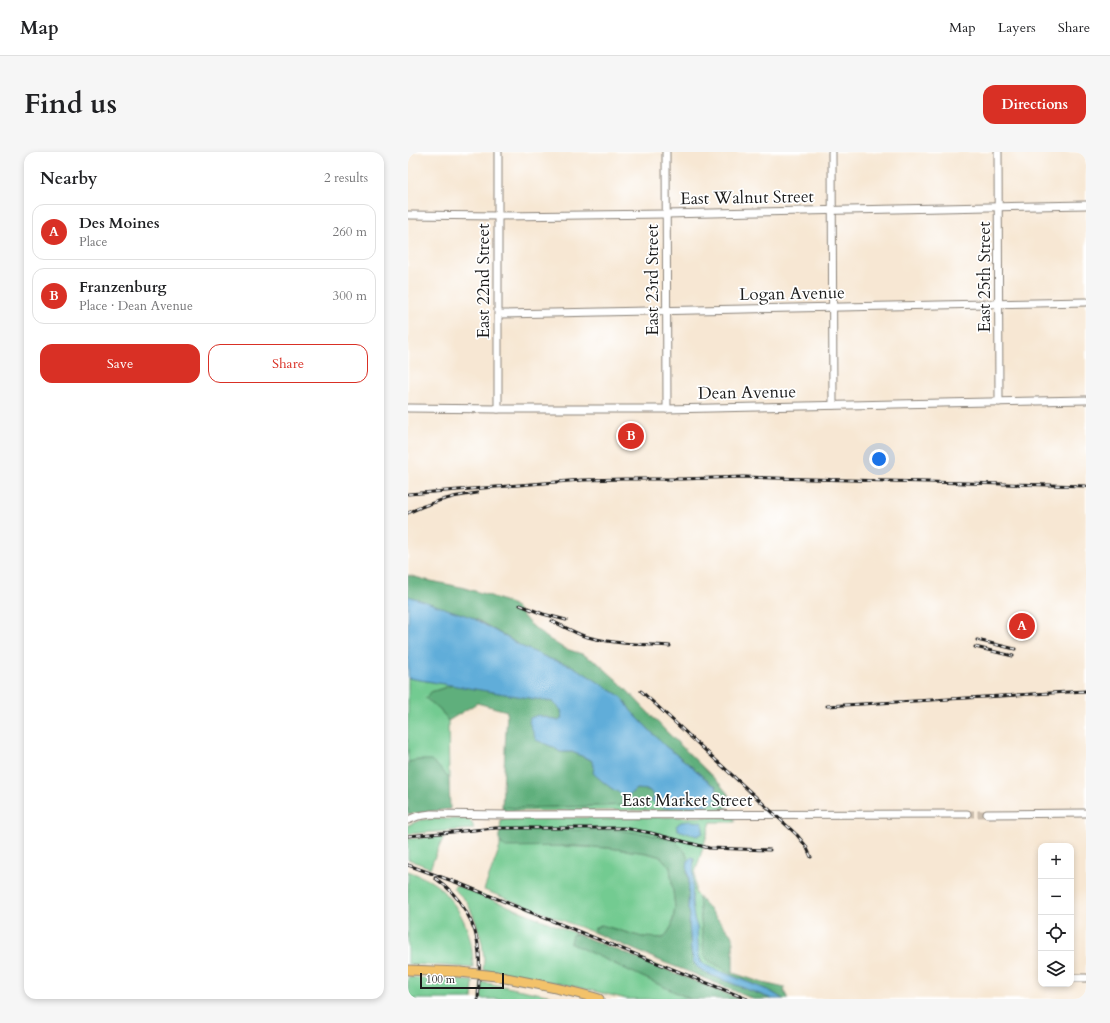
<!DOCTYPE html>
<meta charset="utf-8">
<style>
body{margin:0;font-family:Cardo,serif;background:#f6f6f6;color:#202124}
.controls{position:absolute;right:12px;bottom:12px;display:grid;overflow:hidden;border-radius:8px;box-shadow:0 2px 6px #0003}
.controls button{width:36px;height:36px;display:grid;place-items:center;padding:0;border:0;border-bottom:1px solid #e0e0e0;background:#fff;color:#202124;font:20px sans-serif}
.scale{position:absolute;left:12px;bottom:10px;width:84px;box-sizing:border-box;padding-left:4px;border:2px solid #1c1c1c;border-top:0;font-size:11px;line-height:14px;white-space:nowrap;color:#1c1c1c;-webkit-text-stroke:3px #fff;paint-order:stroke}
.you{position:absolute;left:471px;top:307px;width:14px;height:14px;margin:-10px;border:3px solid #fff;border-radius:50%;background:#1a73e8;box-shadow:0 0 0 6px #1a73e833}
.badge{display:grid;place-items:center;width:26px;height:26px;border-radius:50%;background:#d93025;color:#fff;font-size:13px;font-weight:700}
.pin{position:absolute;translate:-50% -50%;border:2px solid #fff;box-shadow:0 1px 4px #0006}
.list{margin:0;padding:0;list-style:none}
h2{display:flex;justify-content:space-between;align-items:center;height:52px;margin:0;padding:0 16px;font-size:17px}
h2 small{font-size:13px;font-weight:400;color:#757577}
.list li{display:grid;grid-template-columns:26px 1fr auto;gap:12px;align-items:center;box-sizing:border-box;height:56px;margin:0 8px 8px;padding:0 8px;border:1px solid #e0e0e0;border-radius:12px}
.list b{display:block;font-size:15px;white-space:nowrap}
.list p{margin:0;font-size:13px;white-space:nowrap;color:#757577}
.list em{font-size:13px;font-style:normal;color:#757577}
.actions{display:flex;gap:8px;padding:12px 16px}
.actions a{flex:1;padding:9px 0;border:1px solid #d93025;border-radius:12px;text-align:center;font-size:14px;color:#d93025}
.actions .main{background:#d93025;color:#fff}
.icon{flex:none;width:22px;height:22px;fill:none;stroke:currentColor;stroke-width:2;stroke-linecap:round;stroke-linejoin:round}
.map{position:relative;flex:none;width:678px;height:847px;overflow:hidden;border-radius:12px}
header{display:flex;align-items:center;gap:24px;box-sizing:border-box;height:56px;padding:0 20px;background:#fff;border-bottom:1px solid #e0e0e0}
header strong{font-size:19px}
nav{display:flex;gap:22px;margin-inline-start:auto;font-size:14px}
.intro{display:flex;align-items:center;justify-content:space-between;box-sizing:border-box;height:96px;padding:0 24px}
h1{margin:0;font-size:28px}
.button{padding:10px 18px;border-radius:12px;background:#d93025;color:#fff;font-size:14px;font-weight:700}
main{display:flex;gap:24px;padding:0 24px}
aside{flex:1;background:#fff;border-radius:12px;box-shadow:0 2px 6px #0003}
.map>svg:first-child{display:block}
</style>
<header>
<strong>Map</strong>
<nav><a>Map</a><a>Layers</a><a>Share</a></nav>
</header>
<div class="intro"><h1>Find us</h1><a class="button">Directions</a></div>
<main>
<aside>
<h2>Nearby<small>2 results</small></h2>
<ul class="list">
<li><span class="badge">A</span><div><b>Des Moines</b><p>Place</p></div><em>260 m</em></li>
<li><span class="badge">B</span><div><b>Franzenburg</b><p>Place · Dean Avenue</p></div><em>300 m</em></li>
</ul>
<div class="actions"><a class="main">Save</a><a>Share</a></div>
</aside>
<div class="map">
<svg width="678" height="847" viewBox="0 0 678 847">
<rect width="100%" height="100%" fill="#fff"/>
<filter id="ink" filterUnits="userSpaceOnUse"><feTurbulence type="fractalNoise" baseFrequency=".025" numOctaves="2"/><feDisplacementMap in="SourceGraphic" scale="8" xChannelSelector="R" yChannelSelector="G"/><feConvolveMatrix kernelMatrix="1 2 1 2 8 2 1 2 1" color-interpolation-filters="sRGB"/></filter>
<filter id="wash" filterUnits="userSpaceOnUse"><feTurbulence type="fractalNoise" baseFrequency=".012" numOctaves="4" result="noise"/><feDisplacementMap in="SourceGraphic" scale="16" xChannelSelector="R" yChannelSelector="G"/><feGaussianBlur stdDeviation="0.9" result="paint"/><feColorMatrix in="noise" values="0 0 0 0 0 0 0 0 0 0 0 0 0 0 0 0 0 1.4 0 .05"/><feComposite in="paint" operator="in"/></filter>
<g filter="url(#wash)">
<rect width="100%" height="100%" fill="#f7e7d3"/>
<!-- green -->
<g fill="#73cb91" stroke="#487456">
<path d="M0,526L45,533L23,540L32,557L40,569L41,627L33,617L11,608L0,610Z"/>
<path d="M244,649L248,652L257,656L299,653L306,650L311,654L319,655L317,658L94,659V655L110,656L228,653Z"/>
<path d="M221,665H326L327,670H303L287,721V741L291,745L294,779L301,809L325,821L322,823C314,820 298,816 294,810C288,803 290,785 289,776C288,772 286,769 285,765C282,747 285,723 286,706H283L280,708L277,699L267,690L240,682L208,678L92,680L93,667Z"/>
<path d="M21,667H61L64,671L66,677L0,682V673L13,668Z"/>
<path d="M36,684L22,716L0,707V687Z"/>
<path d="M92,690L93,692L201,696L239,701L253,705L262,715L267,755L264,774L256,786L234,785L193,773L187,776V781L76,738L92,695Z"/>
<path d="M0,719C11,723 22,728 31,735C34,738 36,741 39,744C58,765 65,788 65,816L39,814L0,812Z"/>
<path d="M48,733L169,782L164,783L162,791L282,847H219L160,833L75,818L76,806L74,791L68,770L59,750L45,736Z"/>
<path d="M0,825L65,829L64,847H0Z"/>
<path d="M73,830L134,842L157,847H73Z"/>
</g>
<!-- forest -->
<g fill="#5eaf7b" stroke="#3d664c">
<path d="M0,423L18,428L53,435L80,443L106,453L121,471L138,485L155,496L174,502L190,511L212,531L257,578L311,631L320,642L323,651L319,655L311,654L306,650L309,640L308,634L302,631L282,613L257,594L223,559L216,548L212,544L164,514L142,507L115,495L70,468L0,444Z"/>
<path d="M45,533L145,550L153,558L154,565L151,569L130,563L138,592L145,595L152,600H164L183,608L186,614V621C195,630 207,641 220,643L228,637L241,638L246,644L244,649L228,653L110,656L94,655L99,559L69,551L40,569L32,557L17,546L23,540Z"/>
<path d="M11,608H23L33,617L41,627L42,657L0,662V610Z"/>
<path d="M100,678H208L240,682L267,689L277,699L280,708L279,722L281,726L280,756L282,763L281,771L283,799L285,809L289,815L300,822L364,847H345L284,821L255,810L187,781V776L193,773L234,785L256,786L264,774L267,755L262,715L253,705L239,701L201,696L166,694L98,695C92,692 89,686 92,680Z"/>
<path d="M291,745L325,785V821L355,831L377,836L376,839L380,847H375L362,839L322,823L324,821L301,809L296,803Z"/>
<path d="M169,782L332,847H282L162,791L164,783Z"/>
</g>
<!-- water -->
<g fill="#60add9" stroke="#3e647a">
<path d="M0,444L63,465L115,495L142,507L164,514L179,523L212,544L216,548L223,559L257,594L282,613L302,631L308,634L309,640L306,650L299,653L257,656L248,652L244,649L246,644L241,638L228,637L220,644C207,641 195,630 185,621L186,614L183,608L164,600H152L145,595L128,588L121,570L122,566L130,563L151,569L154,565L153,558L145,550L0,526Z"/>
<path d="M283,669L293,670L295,674V681L289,684L270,678L268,674L273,670Z"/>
<path d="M284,705L286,706L285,726L284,751L286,766L289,775L291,803L293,810L299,814L362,839L375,847H364L300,822L289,815L285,809L283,799L281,771L282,763L280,756L281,726C279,720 279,714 280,708Z"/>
</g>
</g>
<g filter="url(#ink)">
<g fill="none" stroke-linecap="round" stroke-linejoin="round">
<!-- minor-tunnel -->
<path stroke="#cbbeae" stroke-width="7" stroke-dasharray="7 3.5" stroke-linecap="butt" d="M559,662H579"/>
<!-- minor casing -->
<g stroke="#8a8278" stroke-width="9">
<g id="minor">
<path d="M90,0V257"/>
<path d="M258,0L259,257"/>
<path d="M424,0L425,253"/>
<path d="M590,0L591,250"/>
<path d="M0,63L90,64L258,62L678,53"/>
<path d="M91,162L678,150"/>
<path d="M0,256L90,257H259L678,248"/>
<path d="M579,662L678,661"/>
<path d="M0,668L10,664L23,662L97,663L559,662"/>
<path d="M663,826H678"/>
</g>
</g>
<!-- major casing -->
<g stroke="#8a8278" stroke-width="11">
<g id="major">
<path d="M0,818L52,820"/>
<path d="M88,824C123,831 157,837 191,847"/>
</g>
</g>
<!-- minor -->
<use href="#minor" stroke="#fff" stroke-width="7"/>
<!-- major -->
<use href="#major" stroke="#f3c26a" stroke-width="9"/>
<!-- rail casing -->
<g stroke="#1c1c1c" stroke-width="3">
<g id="rail">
<path d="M0,342L174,328L217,327H274L335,325L365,326L678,334"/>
<path d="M0,361C22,350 45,344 69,341"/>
<path d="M112,453L135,462L158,468"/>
<path d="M144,469C155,474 165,480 176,484C204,492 233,492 262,494"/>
<path d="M569,488L607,497"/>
<path d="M567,495L605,504"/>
<path d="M233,539L389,683L398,694L403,705"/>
<path d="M419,554L678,539"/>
<path d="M0,684L88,676H216L243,681L301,696L362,698"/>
<path d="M0,713L50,731L339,847"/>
<path d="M27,726C51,742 69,771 71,801C72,816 71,832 70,847"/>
</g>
</g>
<!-- rail -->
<use href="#rail" stroke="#fff" stroke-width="1.5" stroke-dasharray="4.5" stroke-linecap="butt"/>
<!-- major-bridge casing -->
<g stroke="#8a8278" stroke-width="11" stroke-linecap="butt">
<path id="major-bridge" d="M52,820L88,824"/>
</g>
<!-- major-bridge -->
<use href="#major-bridge" stroke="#f3c26a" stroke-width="9"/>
</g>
</g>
<g text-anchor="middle" stroke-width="3.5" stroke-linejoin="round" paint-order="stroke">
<!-- street labels -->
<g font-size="17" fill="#1c1c1c" stroke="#fff">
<text transform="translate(339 45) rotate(-1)" y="6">East Walnut Street</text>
<text transform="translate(576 125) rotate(-90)" y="6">East 25th Street</text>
<text transform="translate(244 128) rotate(-90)" y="6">East 23rd Street</text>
<text transform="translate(75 129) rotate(-90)" y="6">East 22nd Street</text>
<text transform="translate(384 141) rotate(-1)" y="6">Logan Avenue</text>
<text transform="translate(339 240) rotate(-1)" y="6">Dean Avenue</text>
<text x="279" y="654">East Market Street</text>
</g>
</g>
</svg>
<div class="controls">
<button>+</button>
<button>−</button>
<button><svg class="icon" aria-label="locate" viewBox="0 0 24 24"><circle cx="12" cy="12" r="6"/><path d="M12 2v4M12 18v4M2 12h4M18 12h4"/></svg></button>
<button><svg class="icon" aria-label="layers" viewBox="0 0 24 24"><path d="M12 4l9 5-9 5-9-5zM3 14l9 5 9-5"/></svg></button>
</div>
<div class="scale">100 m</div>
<div class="you"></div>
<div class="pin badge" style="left:614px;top:474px">A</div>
<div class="pin badge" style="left:223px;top:284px">B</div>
</div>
</main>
